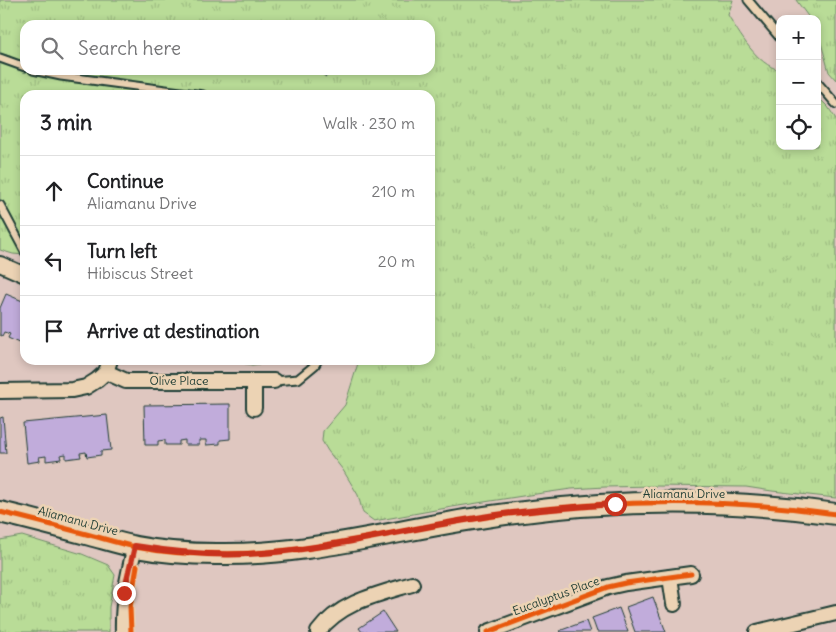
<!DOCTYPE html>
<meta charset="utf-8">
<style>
body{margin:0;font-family:Delius,sans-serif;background:#f2f2f2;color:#202124}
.controls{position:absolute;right:15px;top:15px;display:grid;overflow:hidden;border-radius:10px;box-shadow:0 2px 8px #0003}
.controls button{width:45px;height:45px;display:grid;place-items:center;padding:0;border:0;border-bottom:1px solid #e0e0e0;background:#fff;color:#202124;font:25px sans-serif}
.stop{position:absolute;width:15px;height:15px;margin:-11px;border:4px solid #c8321e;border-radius:50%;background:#fff}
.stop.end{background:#c8321e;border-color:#fff;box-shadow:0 1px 5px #0008}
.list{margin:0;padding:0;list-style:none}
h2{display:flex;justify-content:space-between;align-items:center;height:65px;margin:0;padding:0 20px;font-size:21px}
h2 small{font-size:16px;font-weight:400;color:#757577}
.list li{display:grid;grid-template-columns:32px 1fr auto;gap:15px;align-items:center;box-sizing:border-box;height:70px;padding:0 20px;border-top:1px solid #e0e0e0}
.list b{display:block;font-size:19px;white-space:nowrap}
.list p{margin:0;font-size:16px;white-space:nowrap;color:#757577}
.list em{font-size:16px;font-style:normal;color:#757577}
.icon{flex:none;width:28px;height:28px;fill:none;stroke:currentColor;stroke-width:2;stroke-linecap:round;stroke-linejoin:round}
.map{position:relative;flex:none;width:836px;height:632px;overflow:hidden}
.search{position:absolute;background:#fff;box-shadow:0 2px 8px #0003;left:20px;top:20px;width:415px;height:55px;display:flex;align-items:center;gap:12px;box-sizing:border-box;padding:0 18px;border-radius:15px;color:#757577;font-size:19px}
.panel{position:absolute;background:#fff;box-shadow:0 2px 8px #0003;left:20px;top:90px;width:415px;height:275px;border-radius:15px}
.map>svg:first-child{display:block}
</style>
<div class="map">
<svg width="836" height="632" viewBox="0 0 836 632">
<defs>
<pattern id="grass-tufts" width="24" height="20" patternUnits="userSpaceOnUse" patternTransform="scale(1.25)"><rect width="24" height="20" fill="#b9dc97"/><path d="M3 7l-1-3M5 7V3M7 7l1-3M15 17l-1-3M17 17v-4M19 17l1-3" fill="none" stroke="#9fbe83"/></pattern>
</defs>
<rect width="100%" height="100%" fill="#dfc7c0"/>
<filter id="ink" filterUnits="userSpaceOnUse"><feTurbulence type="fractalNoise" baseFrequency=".02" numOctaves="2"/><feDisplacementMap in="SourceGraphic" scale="10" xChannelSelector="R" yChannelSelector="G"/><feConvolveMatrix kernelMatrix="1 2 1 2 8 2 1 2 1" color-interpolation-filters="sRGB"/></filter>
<g filter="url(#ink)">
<!-- grass -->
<g fill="url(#grass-tufts)" stroke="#6c8c66" fill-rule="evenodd">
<path d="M0,0H733L728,15C739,33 757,65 780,70V146H817V96L828,107L836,119V498L772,491L746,487L654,486L605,487L571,489L529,495L452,507L374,521L363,513L358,495L343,470L328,451L322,441L323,431L345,405L359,360H430V95H25V255L13,254L0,250ZM25,25H430V70H25Z"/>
<path d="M796,0H836V80L829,72L817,28V19H810Z"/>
<path d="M225,360H288L285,361L252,365Z"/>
<path d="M22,536L82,554L108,565L115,575L109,607V632H0V540Z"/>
</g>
<!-- building -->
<g fill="#c1acdb" stroke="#1f3d34">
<path d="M317,70H332L326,77Z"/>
<path d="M6,294L25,302V341L23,340L21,344L8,338L10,334L4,332L2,336L0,335V308Z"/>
<path d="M230,404V439L220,440V444L206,445V440H199V445H185V440L179,441V445H165V440L158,441V445H145L144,405Z"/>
<path d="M107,415L111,450L101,451V455L87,457L86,452L80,453L81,457L66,459V454L60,455L61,459L46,461V456L39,457L40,461L27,463L23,423Z"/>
<path d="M3,417L6,453H0V418Z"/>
<path d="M653,597L666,632H635L626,607Z"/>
<path d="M619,608L628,632H597L592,618Z"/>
<path d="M383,612L396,632H362L359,628Z"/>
<path d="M586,621L590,632H560L559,631Z"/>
</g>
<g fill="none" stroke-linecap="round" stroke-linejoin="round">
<!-- lane casing -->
<g stroke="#1f3d34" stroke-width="11">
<g id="lane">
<path d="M748,0L780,38"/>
<path d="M0,58L25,67"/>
<path d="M33,70L61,76L203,95"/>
<path d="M817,82L836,104"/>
<path d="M0,205L25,252"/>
<path d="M274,381L298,379L315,365L318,360"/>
</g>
</g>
<!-- street casing -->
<g stroke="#1f3d34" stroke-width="18">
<g id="street">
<path d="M0,264L25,275"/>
<path d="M106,372L126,381H274"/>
<path d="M0,391L72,390L86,387L97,380L106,372L110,360"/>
<path d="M254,408V381"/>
<path d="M670,577L674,604"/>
<path d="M123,632C122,602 128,575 135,546"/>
<path d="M318,632C340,602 379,594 412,584"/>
<path d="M488,632L608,587L626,583L691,574"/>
<path d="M757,632L836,613"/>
</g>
</g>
<!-- secondary casing -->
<g stroke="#1f3d34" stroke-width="24">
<path id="secondary" d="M0,512C30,519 60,527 90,535C105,539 121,544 136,547C162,552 189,554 216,554C307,556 395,530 485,517C600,500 720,497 836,514"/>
</g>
<!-- lane -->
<use href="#lane" stroke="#ecd3b4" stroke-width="7"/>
<!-- street -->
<use href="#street" stroke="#ecd3b4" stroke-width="14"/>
<!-- secondary -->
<use href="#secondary" stroke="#ecd3b4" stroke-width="20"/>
<!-- cycleway casing -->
<g stroke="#ecd3b4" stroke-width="8">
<g id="cycleway">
<path d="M0,512C30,519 60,527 90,535C105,539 121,544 136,547C162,552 189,554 216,554C307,556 395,530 485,517C600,500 720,497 836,514"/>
<path d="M131,632L130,607L137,566"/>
<path d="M488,632L608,587L626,583L691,574"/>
</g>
</g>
<!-- cycleway -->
<use href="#cycleway" stroke="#e8590c" stroke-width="5"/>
</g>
</g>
<g fill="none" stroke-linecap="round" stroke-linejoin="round" filter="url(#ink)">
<!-- route -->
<path stroke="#c8321e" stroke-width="6" d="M124,593L135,546C172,552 210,556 248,554C327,550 405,529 483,517C527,510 571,507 615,504"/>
</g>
<g text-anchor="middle" stroke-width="5" stroke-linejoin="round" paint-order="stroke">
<!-- street labels -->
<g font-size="12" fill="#1f3d34" stroke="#ecd3b4">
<text x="179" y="385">Olive Place</text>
<text x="684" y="498">Aliamanu Drive</text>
<text transform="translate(78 521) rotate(15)" y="4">Aliamanu Drive</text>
<text transform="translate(556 596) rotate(-20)" y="4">Eucalyptus Place</text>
</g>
</g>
</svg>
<div class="controls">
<button>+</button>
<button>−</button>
<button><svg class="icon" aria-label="locate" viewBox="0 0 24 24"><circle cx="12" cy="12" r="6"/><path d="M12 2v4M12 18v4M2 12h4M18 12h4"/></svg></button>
</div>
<div class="stop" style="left:615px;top:504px"></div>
<div class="stop end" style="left:124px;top:593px"></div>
<div class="search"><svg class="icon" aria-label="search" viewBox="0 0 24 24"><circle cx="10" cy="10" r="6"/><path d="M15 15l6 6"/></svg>Search here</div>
<section class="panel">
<h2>3 min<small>Walk · 230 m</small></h2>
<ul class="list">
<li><svg class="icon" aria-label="ahead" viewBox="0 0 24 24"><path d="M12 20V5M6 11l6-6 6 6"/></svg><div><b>Continue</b><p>Aliamanu Drive</p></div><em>210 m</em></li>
<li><svg class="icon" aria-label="left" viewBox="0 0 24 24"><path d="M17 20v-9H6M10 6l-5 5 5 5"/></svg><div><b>Turn left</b><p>Hibiscus Street</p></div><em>20 m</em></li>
<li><svg class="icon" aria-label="arrive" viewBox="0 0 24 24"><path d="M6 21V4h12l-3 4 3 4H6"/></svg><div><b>Arrive at destination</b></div></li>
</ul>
</section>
</div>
